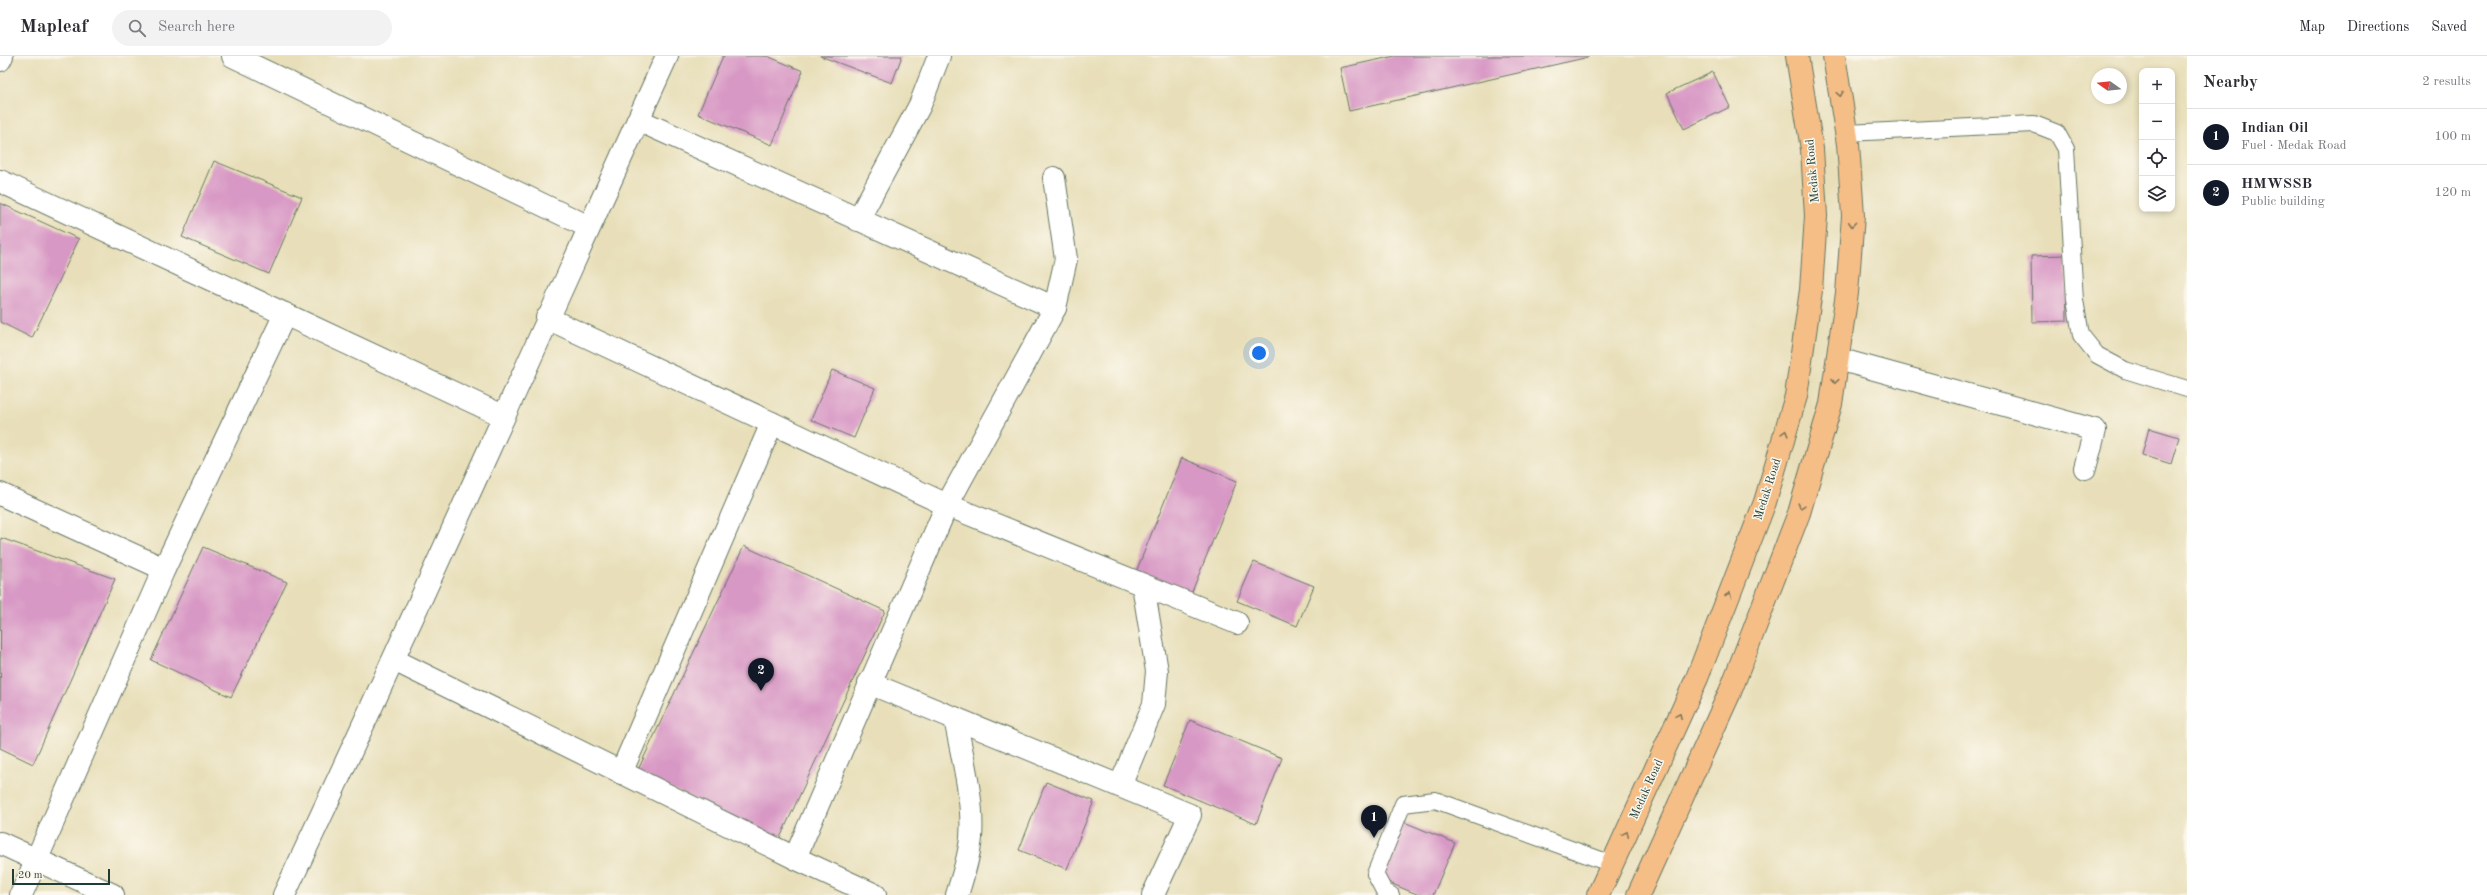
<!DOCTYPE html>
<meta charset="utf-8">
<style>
body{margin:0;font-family:"Old Standard TT",serif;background:#f2f2f3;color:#2b2b33}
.controls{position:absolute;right:12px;top:12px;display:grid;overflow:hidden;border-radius:8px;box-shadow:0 2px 6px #0003}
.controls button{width:36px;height:36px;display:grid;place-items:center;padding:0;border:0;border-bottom:1px solid #e1e1e2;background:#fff;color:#2b2b33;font:20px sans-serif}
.compass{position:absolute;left:2091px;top:12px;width:36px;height:36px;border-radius:50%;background:#fff;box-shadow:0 2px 6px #0003;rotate:285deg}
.scale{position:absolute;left:12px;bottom:10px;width:98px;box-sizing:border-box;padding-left:4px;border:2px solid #1f3d34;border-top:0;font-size:11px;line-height:14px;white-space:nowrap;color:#1f3d34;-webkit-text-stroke:3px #fbf7ec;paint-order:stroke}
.you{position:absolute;left:1259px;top:297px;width:14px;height:14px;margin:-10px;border:3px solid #fff;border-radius:50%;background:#1a73e8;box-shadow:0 0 0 6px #1a73e833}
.badge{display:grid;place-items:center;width:26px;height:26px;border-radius:50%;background:#111827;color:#fff;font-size:13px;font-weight:700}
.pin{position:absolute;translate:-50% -33px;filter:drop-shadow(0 1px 2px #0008)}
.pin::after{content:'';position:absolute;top:21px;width:14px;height:12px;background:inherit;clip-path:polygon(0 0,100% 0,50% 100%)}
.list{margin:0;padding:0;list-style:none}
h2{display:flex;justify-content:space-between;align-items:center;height:52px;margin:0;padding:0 16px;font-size:17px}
h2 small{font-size:13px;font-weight:400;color:#7c7c81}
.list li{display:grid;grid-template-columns:26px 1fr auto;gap:12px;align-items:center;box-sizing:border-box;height:56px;padding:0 16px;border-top:1px solid #e1e1e2}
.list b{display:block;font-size:15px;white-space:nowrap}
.list p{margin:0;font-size:13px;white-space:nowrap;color:#7c7c81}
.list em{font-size:13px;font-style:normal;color:#7c7c81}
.icon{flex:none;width:22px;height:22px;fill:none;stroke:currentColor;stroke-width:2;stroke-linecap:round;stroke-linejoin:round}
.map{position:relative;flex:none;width:2187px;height:839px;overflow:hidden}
header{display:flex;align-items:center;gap:24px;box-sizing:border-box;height:56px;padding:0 20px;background:#fff;border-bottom:1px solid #e1e1e2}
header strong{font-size:19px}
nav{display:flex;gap:22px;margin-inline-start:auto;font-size:14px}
.search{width:280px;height:36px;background:#f2f2f3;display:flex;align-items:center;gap:10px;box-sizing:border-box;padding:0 14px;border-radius:22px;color:#7c7c81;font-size:15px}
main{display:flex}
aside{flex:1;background:#fff}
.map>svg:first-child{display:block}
</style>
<header>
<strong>Mapleaf</strong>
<div class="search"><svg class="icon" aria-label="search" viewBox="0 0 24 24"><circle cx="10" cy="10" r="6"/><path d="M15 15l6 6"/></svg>Search here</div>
<nav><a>Map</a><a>Directions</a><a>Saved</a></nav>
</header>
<main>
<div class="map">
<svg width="2187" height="839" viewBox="0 0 2187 839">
<rect width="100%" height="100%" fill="#fbf7ec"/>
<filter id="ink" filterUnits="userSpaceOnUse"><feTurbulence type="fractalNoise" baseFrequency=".025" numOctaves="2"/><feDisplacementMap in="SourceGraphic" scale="8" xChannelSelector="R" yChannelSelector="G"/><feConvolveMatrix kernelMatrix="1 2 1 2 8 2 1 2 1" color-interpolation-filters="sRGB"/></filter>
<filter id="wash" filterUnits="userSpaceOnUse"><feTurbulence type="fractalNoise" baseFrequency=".012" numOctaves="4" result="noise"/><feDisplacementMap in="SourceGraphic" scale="16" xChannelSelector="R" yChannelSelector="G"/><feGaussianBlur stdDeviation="0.9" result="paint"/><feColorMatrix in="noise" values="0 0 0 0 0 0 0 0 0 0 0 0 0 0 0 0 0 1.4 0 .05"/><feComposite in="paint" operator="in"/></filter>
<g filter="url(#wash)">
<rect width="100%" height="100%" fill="#e8dfba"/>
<g id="blocks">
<!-- building -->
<g fill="#d898c5">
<path d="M723,0H767L803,15L772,89L698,58Z"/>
<path d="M820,0H902L892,27Z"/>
<path d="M1395,0H1588L1589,1L1349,55L1340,12Z"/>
<path d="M1713,16L1730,51L1684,73L1667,37Z"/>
<path d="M214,105L302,141L269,218L182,181Z"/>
<path d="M0,147L79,183L32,282L0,266Z"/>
<path d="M2066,199L2067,265L2032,266L2031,200Z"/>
<path d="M832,314L875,332L854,382L811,364Z"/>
<path d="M2149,372L2179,381L2171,408L2142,399Z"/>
<path d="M1182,402L1237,425L1191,538L1136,516Z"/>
<path d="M1,482L115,523L33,708L0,692Z"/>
<path d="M744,490L885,555L779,784L637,716Z"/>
<path d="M203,491L287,526L231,641L151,604Z"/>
<path d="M1254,506L1314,530L1297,570L1237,545Z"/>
<path d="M1190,664L1282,702L1256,768L1163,729Z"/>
<path d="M1046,726L1094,745L1067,813L1019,794Z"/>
<path d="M1404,766L1455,787L1433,839H1419L1380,823Z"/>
</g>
</g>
</g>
<g filter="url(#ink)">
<use href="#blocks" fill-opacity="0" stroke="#657663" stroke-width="1"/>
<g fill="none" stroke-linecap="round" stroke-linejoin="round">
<!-- lane casing -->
<g stroke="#657663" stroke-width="18">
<g id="lane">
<path d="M1846,77L2034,68L2057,77L2066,93L2075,244L2081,279L2097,299L2125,314L2187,333"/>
<path d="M1391,839L1384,835L1375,818L1403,748L1435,744L1612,808"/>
</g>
</g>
<!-- street casing -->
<g stroke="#657663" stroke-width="24">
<g id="street">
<path d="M233,0L589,171"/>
<path d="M0,4L2,0"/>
<path d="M638,64L1055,252"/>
<path d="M0,125L503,360"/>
<path d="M858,164L920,49L939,0"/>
<path d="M547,262L947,449L1237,567"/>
<path d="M1838,303L2095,374L2085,412"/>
<path d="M0,438L164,513"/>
<path d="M394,604L795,802L875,839"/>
<path d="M869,627L1190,759L1153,839"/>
<path d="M955,662C962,701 974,743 971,782C969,802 963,820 957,839"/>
<path d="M621,717L772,367"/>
<path d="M1120,730L1154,648L1157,615L1143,529"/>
<path d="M0,787L113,839"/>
<path d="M795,802L947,449L1055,252L1066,203L1054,122"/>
<path d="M21,839L164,513L285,258"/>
<path d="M284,839C415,561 540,280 667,0"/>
</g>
</g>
<!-- primary casing -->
<g stroke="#657663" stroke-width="24">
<g id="primary">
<path d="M1598,839L1697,622L1765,446L1796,340L1811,234L1816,160L1812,93L1797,0"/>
<path d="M1638,839L1730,636L1799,457L1831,348L1847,237L1853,160L1848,88L1834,0"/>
</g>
</g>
<!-- lane -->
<use href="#lane" stroke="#fff" stroke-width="16"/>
<!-- street -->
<use href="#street" stroke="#fff" stroke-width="22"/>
<!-- primary -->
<use href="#primary" stroke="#f6be87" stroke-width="22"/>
</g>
<!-- one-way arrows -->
<defs><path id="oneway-chevron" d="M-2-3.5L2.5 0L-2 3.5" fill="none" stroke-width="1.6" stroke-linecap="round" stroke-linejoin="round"/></defs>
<g stroke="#807759">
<use href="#oneway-chevron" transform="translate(1840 38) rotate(81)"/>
<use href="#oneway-chevron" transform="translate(1852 168) rotate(94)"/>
<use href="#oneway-chevron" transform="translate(1835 325) rotate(99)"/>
<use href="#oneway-chevron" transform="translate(1785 377) rotate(-74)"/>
<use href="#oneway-chevron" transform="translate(1801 450) rotate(106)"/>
<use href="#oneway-chevron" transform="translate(1729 539) rotate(-69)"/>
<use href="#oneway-chevron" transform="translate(1679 660) rotate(-66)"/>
<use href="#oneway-chevron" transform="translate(1626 778) rotate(-66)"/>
</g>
</g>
<g text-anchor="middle" stroke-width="3" stroke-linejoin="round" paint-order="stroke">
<!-- street labels -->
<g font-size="12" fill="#1f3d34" stroke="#fbf7ec">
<text transform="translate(1812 115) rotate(-95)" y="4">Medak Road</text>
<text transform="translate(1767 433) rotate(-72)" y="4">Medak Road</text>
<text transform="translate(1646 733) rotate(-66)" y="4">Medak Road</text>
</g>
</g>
</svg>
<div class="controls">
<button>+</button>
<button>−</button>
<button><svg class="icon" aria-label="locate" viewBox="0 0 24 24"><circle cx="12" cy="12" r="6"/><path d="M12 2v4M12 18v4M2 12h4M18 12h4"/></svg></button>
<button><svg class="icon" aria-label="layers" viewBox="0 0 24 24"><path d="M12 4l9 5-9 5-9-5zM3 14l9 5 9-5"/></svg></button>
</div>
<svg class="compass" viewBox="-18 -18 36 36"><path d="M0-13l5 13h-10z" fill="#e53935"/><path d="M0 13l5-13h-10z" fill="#7c7c81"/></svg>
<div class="scale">20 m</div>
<div class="you"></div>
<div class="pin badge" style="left:1374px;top:782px">1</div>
<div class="pin badge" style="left:761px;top:635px">2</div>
</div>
<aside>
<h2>Nearby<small>2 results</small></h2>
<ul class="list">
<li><span class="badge">1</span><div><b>Indian Oil</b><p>Fuel · Medak Road</p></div><em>100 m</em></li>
<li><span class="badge">2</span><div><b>HMWSSB</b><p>Public building</p></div><em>120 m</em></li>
</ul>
</aside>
</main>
